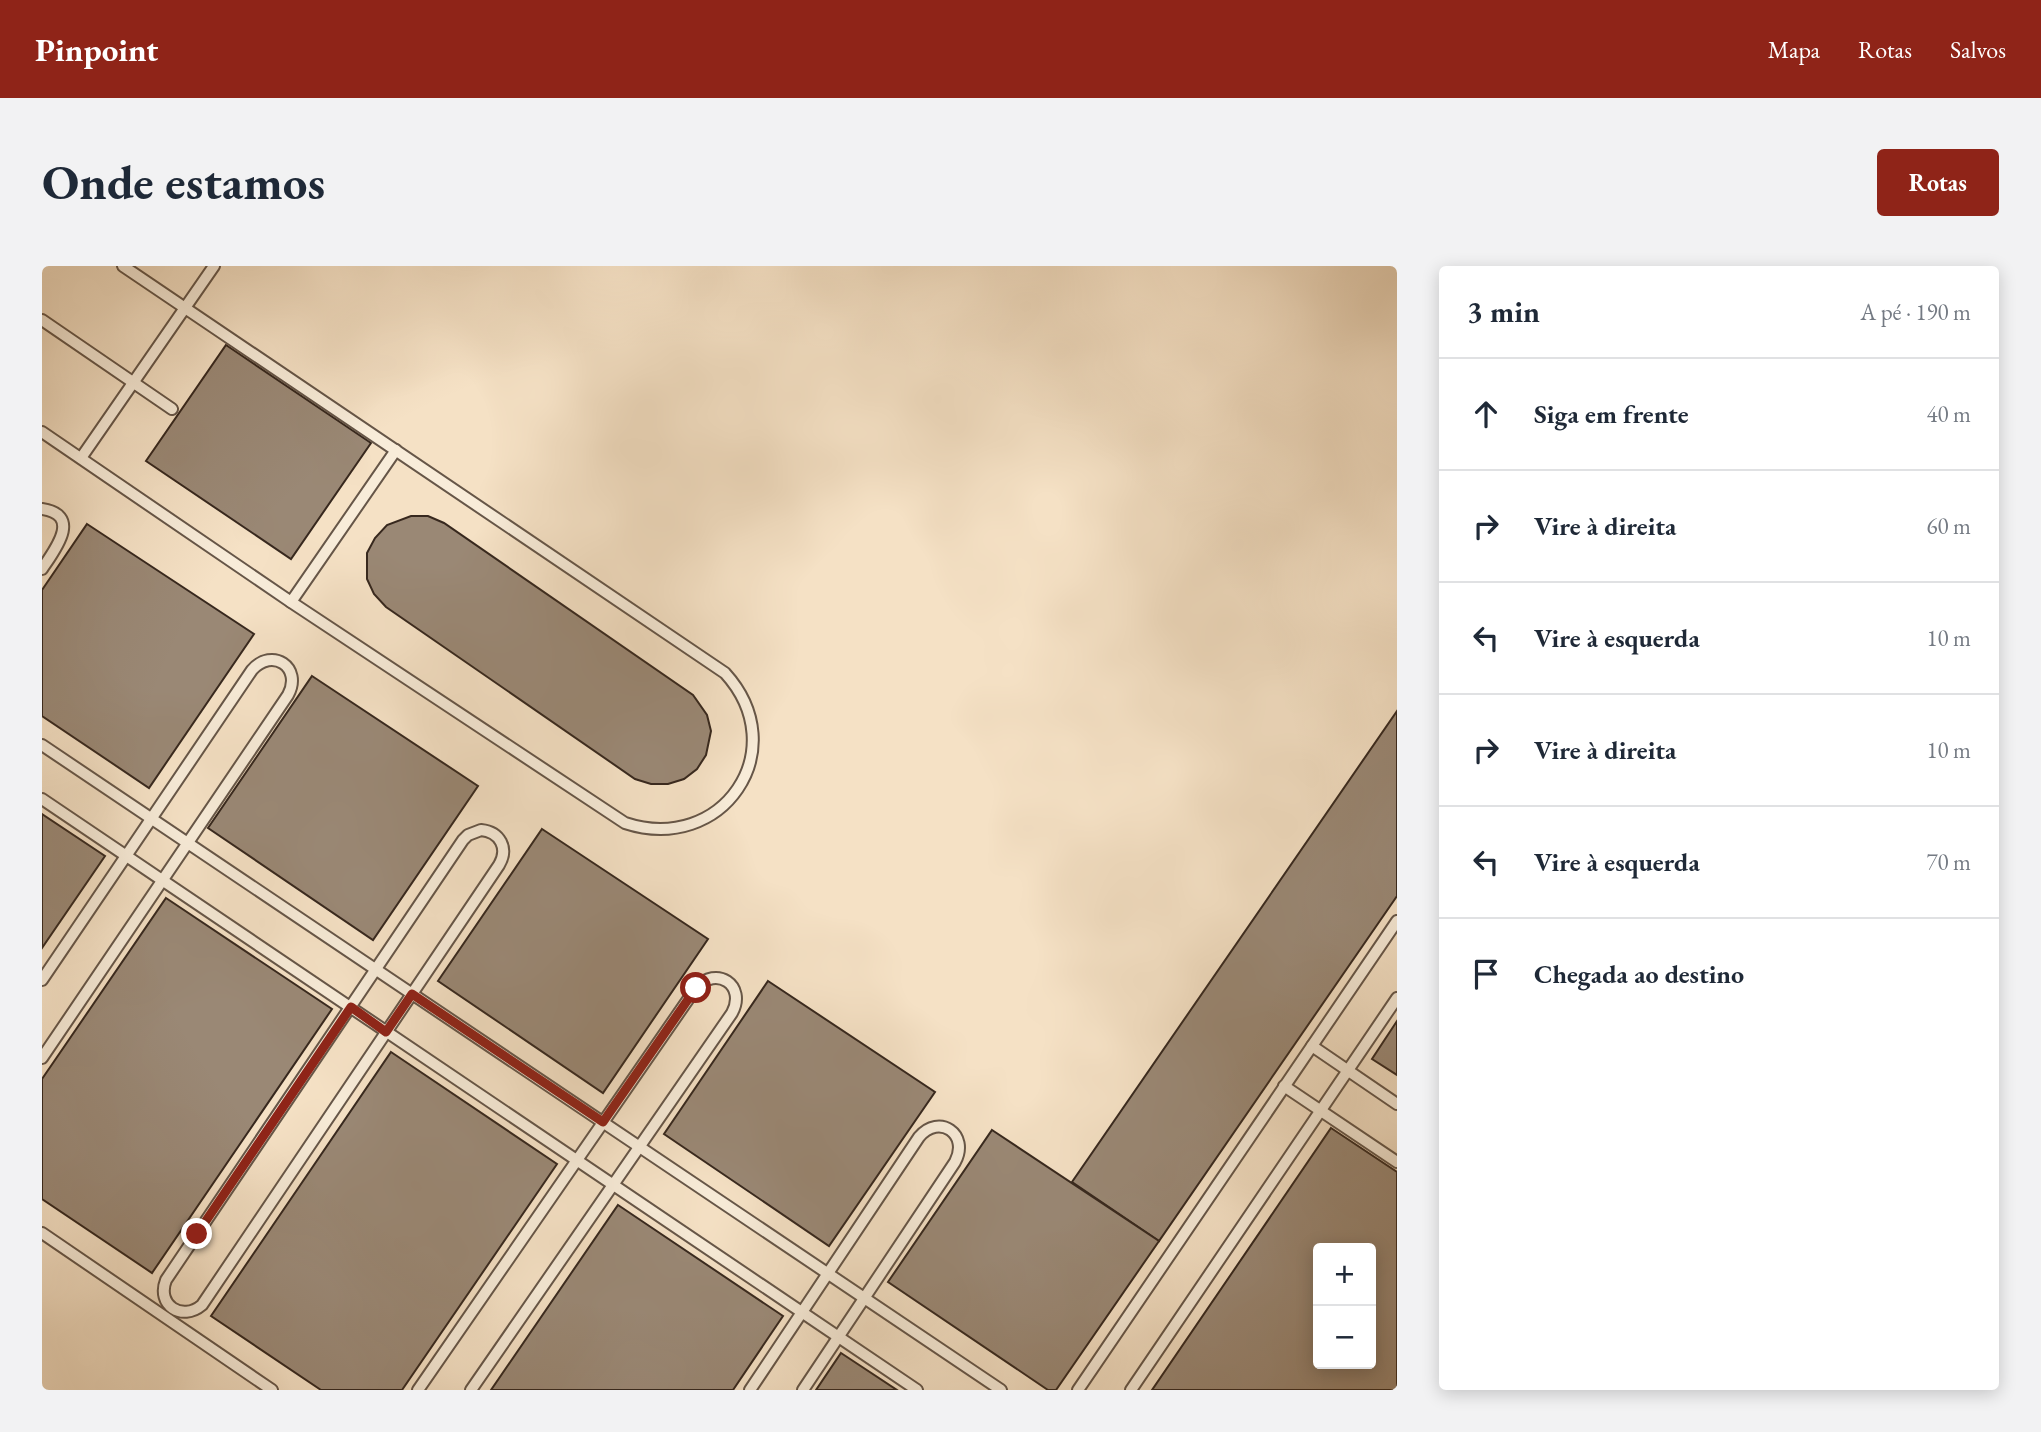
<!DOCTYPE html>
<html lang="pt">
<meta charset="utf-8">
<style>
body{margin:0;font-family:"EB Garamond",serif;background:#f2f2f3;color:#1f2937}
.controls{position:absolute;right:21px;bottom:21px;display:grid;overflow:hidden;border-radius:7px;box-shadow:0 4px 18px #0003}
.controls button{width:63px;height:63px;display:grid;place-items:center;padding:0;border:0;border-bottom:2px solid #e0e1e3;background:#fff;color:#1f2937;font:35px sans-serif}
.stop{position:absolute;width:21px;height:21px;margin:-16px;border:5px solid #8f2418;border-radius:50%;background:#fff}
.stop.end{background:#8f2418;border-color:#fff;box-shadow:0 2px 7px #0008}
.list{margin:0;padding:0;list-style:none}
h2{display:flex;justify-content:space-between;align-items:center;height:91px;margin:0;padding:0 28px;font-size:30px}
h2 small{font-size:23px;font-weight:400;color:#747a83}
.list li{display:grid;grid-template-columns:46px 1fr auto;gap:21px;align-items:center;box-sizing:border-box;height:112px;padding:0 28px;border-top:2px solid #e0e1e3}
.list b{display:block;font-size:26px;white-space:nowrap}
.list em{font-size:23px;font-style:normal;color:#747a83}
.icon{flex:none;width:38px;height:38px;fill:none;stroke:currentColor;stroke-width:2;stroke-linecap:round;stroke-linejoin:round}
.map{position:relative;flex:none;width:1355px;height:1124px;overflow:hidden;border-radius:7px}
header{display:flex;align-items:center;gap:42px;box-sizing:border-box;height:98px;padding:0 35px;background:#8f2418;color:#fff}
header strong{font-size:33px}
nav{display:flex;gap:38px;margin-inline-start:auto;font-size:24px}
.intro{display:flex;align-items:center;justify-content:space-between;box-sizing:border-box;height:168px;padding:0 42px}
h1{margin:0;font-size:49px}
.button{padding:18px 32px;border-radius:7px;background:#8f2418;color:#fff;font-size:24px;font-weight:700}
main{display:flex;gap:42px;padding:0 42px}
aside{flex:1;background:#fff;border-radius:7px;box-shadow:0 4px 18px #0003}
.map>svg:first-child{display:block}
</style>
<header>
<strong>Pinpoint</strong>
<nav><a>Mapa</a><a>Rotas</a><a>Salvos</a></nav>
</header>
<div class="intro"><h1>Onde estamos</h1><a class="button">Rotas</a></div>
<main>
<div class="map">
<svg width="1355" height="1124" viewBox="0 0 1355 1124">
<rect width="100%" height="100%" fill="#f5e1c5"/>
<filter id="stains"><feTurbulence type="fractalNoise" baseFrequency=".00286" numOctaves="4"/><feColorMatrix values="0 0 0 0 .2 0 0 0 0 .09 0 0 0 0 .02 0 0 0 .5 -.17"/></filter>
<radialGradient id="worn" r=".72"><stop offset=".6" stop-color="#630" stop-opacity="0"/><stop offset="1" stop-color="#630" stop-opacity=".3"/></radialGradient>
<!-- building -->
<g fill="#9a8875" stroke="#37281e" stroke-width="2" fill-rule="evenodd">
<path d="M184,79L329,177L249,293L104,195Z"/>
<path d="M369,250H386L402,257L651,429L665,449L669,465L664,489L655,503L642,513L626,518H609L593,513L344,341L332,328L325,313V287L333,272L345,259Z"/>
<path d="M45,258L212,368L107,522L0,450V324Z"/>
<path d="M270,410L436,520L331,674L166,562Z"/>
<path d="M1355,445V630L1117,975L1030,916Z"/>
<path d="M0,548L63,590L0,682Z"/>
<path d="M500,563L666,673L561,827L396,715Z"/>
<path d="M124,632L290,743L110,1007L0,933V813Z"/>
<path d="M726,715L893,826L787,980L622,868Z"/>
<path d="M1355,755V809L1330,793Z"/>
<path d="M349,786L515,898L360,1124H279L169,1050Z"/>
<path d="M1289,862L1355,906V1121L1353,1124H1110ZM1276,982H1329V1098H1276Z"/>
<path d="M950,864L1117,975L1014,1124H1006L846,1016Z"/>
<path d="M576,939L741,1050L691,1124H449Z"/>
<path d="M799,1087L855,1124H774Z"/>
</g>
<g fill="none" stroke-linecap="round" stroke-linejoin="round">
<!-- service casing -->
<g stroke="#665648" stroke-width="14">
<g id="service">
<path d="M0,54L130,143"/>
<path d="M0,166L249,336L583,557C680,589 753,484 683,407L81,0"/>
<path d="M39,192L172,0"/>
<path d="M0,243C41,249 12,285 0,303"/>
<path d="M249,336L354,184"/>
<path d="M0,479L959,1124"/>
<path d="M0,533L875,1124"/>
<path d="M439,564C458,566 467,582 457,599L160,1039C140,1056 114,1039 124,1014L421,574L426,569Z"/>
<path d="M0,714L210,404C230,381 261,401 246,429L0,792"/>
<path d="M1270,780L1355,838"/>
<path d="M1242,820L1355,896"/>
<path d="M0,967L230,1124"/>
<path d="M376,1124L654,722C674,699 705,719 690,747L429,1124"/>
<path d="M708,1124L877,871C897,847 928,868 913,896L761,1124"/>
<path d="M1036,1124L1355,655"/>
<path d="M1089,1124L1355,732"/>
</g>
</g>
<!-- service -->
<use href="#service" stroke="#f8ecd9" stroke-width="10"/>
</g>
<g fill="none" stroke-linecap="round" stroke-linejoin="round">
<!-- route -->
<path stroke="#8f2418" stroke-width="9" d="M155,968L309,741L344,766L370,728L561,856L654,722"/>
</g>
<rect width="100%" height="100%" filter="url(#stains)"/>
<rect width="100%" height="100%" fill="url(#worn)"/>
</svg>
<div class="controls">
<button>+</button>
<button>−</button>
</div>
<div class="stop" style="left:654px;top:722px"></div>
<div class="stop end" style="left:155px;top:968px"></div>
</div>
<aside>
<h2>3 min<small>A pé · 190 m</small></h2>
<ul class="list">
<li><svg class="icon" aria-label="ahead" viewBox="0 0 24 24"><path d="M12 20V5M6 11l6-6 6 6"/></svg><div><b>Siga em frente</b></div><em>40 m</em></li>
<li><svg class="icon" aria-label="right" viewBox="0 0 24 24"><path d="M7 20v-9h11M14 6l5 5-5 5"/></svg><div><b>Vire à direita</b></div><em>60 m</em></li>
<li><svg class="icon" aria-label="left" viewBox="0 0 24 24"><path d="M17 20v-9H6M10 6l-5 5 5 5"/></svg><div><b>Vire à esquerda</b></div><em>10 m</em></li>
<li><svg class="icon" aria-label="right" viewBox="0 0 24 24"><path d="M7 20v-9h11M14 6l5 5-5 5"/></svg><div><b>Vire à direita</b></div><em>10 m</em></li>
<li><svg class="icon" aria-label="left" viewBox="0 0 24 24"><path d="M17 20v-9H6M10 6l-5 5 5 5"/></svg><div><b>Vire à esquerda</b></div><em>70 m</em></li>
<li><svg class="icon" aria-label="arrive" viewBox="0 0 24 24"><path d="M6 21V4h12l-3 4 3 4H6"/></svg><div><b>Chegada ao destino</b></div></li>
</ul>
</aside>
</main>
